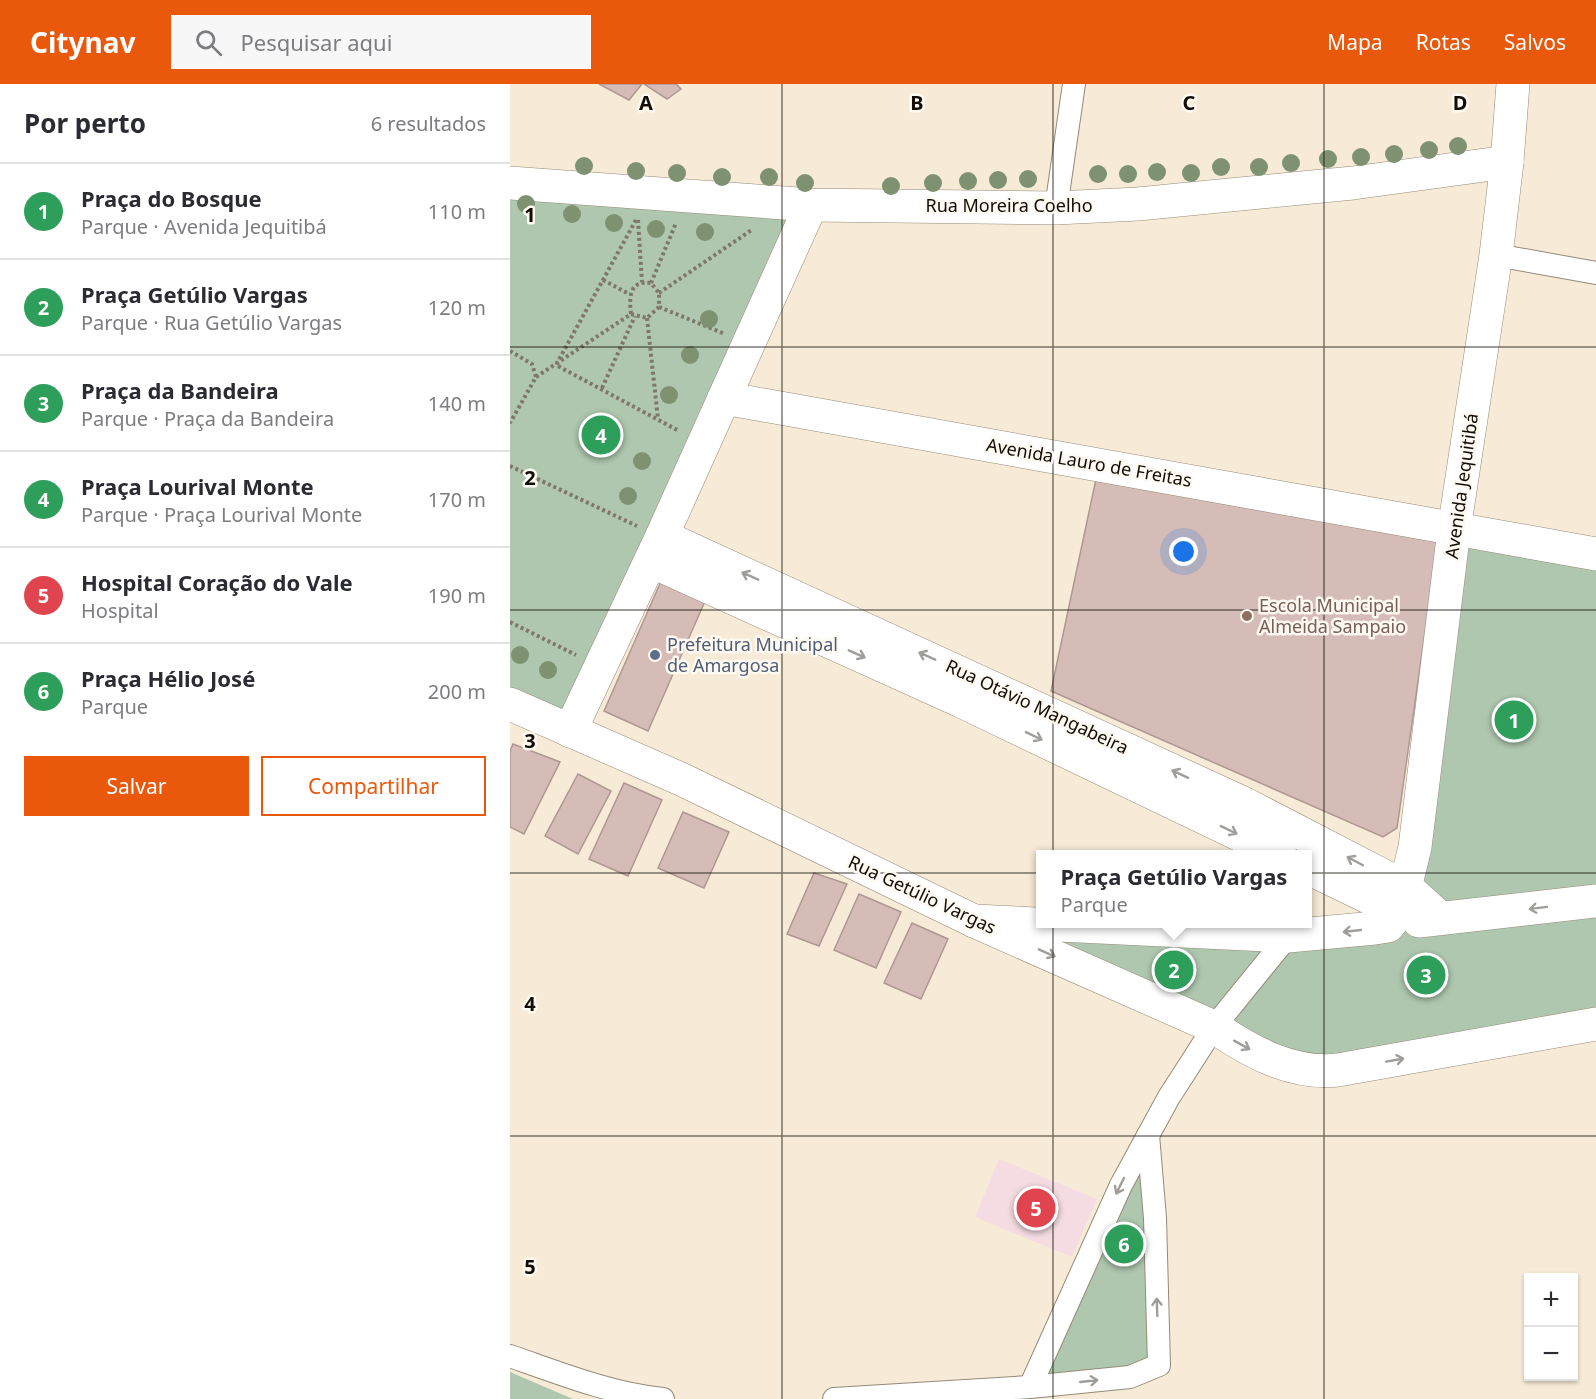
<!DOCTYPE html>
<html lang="pt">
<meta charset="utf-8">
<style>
body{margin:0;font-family:"Noto Sans",sans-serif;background:#f7f7f7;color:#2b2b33}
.controls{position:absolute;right:18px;bottom:18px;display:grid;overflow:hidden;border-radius:0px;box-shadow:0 2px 4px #0004}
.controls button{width:54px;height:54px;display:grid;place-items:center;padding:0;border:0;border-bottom:2px solid #e1e1e2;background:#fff;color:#2b2b33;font:30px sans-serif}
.you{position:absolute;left:674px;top:468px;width:21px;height:21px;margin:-15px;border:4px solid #fff;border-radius:50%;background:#1a73e8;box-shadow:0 0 0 9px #1a73e833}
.badge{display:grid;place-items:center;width:39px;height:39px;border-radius:50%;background:#ea580c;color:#fff;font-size:20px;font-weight:700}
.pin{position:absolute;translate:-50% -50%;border:3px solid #fff;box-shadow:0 2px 6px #0006}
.popup{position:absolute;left:526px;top:766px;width:276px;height:78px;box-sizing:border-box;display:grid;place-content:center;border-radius:0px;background:#fff;filter:drop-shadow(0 2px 4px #0005);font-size:20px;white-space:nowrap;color:#7c7c81}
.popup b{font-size:22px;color:#2b2b33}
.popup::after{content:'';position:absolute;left:50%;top:100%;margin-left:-12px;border:12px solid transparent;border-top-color:#fff}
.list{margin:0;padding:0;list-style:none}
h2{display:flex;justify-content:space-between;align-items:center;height:78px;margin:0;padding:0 24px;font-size:26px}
h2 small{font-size:20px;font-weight:400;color:#7c7c81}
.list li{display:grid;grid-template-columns:39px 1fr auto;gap:18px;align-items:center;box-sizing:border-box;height:96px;padding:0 24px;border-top:2px solid #e1e1e2}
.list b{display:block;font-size:22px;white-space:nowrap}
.list p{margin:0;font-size:20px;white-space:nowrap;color:#7c7c81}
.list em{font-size:20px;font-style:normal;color:#7c7c81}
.actions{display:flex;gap:12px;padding:18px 24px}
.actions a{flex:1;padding:14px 0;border:2px solid #ea580c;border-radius:0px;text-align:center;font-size:21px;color:#ea580c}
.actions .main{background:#ea580c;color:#fff}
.icon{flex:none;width:33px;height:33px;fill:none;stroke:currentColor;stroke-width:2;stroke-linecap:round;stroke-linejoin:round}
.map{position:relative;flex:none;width:1086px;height:1315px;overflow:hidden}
header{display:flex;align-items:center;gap:36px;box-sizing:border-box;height:84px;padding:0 30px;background:#ea580c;color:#fff}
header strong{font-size:28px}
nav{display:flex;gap:33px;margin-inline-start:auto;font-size:21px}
.search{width:420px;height:54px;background:#f7f7f7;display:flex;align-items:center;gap:15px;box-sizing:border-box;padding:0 21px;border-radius:0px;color:#7c7c81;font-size:22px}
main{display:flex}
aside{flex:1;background:#fff}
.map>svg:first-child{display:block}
</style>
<header>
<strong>Citynav</strong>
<div class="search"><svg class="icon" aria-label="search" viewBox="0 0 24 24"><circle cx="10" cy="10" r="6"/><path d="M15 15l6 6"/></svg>Pesquisar aqui</div>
<nav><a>Mapa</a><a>Rotas</a><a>Salvos</a></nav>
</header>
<main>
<aside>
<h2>Por perto<small>6 resultados</small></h2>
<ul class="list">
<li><span class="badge" style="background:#2e9e5b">1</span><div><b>Praça do Bosque</b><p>Parque · Avenida Jequitibá</p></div><em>110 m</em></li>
<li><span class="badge" style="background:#2e9e5b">2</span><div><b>Praça Getúlio Vargas</b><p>Parque · Rua Getúlio Vargas</p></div><em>120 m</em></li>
<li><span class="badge" style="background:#2e9e5b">3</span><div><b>Praça da Bandeira</b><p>Parque · Praça da Bandeira</p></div><em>140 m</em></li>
<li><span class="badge" style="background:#2e9e5b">4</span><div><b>Praça Lourival Monte</b><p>Parque · Praça Lourival Monte</p></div><em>170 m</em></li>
<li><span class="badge" style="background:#e0444e">5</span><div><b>Hospital Coração do Vale</b><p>Hospital</p></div><em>190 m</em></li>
<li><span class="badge" style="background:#2e9e5b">6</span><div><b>Praça Hélio José</b><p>Parque</p></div><em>200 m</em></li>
</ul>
<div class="actions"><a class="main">Salvar</a><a>Compartilhar</a></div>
</aside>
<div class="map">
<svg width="1086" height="1315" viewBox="0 0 1086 1315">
<rect width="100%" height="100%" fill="#f7ebd7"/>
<!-- medical -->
<path fill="#f5dbe2" d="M489,1075L587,1115L562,1173L465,1133Z"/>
<!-- green -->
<g fill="#afc7ae">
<path d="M0,105L298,124L59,643L0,617Z"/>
<path d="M944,446L1086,470V938L801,984L504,839L878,842Z"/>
<path d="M635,1056L647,1280L527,1302Z"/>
<path d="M0,1288L63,1315H0Z"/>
</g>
<!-- building -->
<g fill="#d5bcb7" stroke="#af9792" stroke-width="1.5">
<path d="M89,0H132L119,16Z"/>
<path d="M134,0H166L171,5L157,15Z"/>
<path d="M586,395L928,458L887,744L873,753L541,607Z"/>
<path d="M152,495L196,515L138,647L94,627Z"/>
<path d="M3,660L50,678L14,750L0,743V667Z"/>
<path d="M68,690L101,707L68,770L35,752Z"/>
<path d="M114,699L152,716L118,792L79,775Z"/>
<path d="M173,728L219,748L194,804L148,784Z"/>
<path d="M304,789L337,800L309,862L277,850Z"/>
<path d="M349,810L391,828L366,884L324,866Z"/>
<path d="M402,839L438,855L411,915L374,899Z"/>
</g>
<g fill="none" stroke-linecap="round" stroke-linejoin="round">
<!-- street casing -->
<g stroke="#958a78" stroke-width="24">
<g id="street">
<path d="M546,124L564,0"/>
<path d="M986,171L1086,189"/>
<path d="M0,1272C49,1289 101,1310 153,1315"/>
<path d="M520,1303L611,1101L659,1013L704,943L778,852"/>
<path d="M324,1315L520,1303L620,1293L649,1281L645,1134L638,1051"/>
</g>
</g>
<!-- secondary casing -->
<g stroke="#958a78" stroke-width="34">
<g id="secondary">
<path d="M0,99L301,121L546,124L628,120L843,99L997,78"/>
<path d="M214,314L1086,470"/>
<path d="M152,452L735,720L897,804L930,834"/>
<path d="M141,477L451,617L770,770"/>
<path d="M0,620L173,696L464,837L704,943C741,968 782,991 828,986L1086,940"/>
<path d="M60,647L152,452L301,121"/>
<path d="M798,784L889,828"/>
<path d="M464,837L778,852L865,844L878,842L889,828L905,763L944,446L986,171L997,78L1003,0"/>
<path d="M909,837L1086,817"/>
</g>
</g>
<!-- path -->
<g stroke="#7f776a" stroke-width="4" stroke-dasharray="3 3" stroke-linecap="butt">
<path d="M126,136L46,281L169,347"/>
<path d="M128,136L132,198"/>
<path d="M93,196L119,210"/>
<path d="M141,199L166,139"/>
<path d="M149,209L243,145"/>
<path d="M149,223L215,250"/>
<path d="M137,234L148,335"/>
<path d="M0,267L22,280L26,293L0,339"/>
<path d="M26,293L121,230L137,234L149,223V209L141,199C119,196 119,213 121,230"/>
<path d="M92,304L125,232"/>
<path d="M0,382L127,442"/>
<path d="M0,538L66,571"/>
</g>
<!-- street -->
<use href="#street" stroke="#fff" stroke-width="22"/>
<!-- secondary -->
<use href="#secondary" stroke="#fff" stroke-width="33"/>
</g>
<!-- trees -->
<g fill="#7e9271">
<circle cx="948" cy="62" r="9"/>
<circle cx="919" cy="66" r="9"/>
<circle cx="884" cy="70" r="9"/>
<circle cx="851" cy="73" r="9"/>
<circle cx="818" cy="75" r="9"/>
<circle cx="781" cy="79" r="9"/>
<circle cx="74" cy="82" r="9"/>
<circle cx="711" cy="83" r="9"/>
<circle cx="749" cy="83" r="9"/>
<circle cx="126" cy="87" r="9"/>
<circle cx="647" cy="88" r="9"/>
<circle cx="167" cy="89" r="9"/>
<circle cx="681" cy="89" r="9"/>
<circle cx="588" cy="90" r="9"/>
<circle cx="618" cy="90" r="9"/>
<circle cx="212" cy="93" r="9"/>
<circle cx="259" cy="93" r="9"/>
<circle cx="518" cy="95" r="9"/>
<circle cx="488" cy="96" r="9"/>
<circle cx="458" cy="97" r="9"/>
<circle cx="295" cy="99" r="9"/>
<circle cx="423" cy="99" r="9"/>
<circle cx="381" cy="102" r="9"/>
<circle cx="16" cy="120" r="9"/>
<circle cx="62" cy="130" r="9"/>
<circle cx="104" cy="139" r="9"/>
<circle cx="146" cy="145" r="9"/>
<circle cx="195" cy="148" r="9"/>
<circle cx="199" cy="235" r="9"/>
<circle cx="180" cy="271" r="9"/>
<circle cx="159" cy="311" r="9"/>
<circle cx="132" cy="377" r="9"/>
<circle cx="118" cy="412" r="9"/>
<circle cx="10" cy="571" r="9"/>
<circle cx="38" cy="586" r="9"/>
</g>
<!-- one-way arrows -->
<defs><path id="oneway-shaft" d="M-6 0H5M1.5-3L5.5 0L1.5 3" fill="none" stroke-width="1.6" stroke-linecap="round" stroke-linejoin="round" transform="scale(1.5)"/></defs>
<g stroke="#a09e9b">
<use href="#oneway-shaft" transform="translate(240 492) rotate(-156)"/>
<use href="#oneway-shaft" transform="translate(347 570) rotate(24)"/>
<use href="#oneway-shaft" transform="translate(417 572) rotate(-156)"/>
<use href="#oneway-shaft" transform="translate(524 652) rotate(26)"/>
<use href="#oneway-shaft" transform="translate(670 690) rotate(-155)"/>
<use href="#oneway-shaft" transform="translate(719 746) rotate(26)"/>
<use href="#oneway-shaft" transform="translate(845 777) rotate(-152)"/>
<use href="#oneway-shaft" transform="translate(1028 824) rotate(173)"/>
<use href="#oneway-shaft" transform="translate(842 847) rotate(174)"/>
<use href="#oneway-shaft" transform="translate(537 869) rotate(24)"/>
<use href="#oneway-shaft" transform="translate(732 961) rotate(29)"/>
<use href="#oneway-shaft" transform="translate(885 976) rotate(-10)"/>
<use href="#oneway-shaft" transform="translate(610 1102) rotate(116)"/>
<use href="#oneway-shaft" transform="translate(647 1223) rotate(-92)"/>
<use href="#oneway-shaft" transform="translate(579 1297) rotate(-6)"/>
</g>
<!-- grid -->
<path fill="none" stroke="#110d06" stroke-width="1.5" stroke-opacity="0.55" d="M272,0V1315M543,0V1315M814,0V1315M0,263H1086M0,526H1086M0,789H1086M0,1052H1086"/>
<!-- markers -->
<circle fill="#8d6e63" stroke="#fef9f1" stroke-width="2" cx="737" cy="532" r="6"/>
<circle fill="#5c6f8a" stroke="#fef9f1" stroke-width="2" cx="145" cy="571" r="6"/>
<g text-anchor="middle" stroke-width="5" stroke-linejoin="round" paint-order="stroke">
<!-- street labels -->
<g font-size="18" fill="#110d06" stroke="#fef9f1">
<text x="499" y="128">Rua Moreira Coelho</text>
<text transform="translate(579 379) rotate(10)" y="6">Avenida Lauro de Freitas</text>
<text transform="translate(952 402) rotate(-82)" y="6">Avenida Jequitibá</text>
<text transform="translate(527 623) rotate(25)" y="6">Rua Otávio Mangabeira</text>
<text transform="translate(412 811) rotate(25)" y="6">Rua Getúlio Vargas</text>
</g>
<!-- education labels -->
<g font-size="18" fill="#785e54" stroke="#fef9f1" text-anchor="start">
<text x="749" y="528">Escola Municipal<tspan x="749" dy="21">Almeida Sampaio</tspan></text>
</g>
<!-- service labels -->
<g font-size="18" fill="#4e5e75" stroke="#fef9f1" text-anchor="start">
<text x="157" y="567">Prefeitura Municipal<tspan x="157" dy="21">de Amargosa</tspan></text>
</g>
</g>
<g font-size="20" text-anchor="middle" font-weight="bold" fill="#110d06" stroke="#fef9f1" stroke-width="5" stroke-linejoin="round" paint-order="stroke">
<text x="136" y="26">A</text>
<text x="407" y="26">B</text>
<text x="679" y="26">C</text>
<text x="950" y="26">D</text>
<text x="20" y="138">1</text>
<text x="20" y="401">2</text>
<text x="20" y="664">3</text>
<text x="20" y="927">4</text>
<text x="20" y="1190">5</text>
</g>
</svg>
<div class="controls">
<button>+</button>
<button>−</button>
</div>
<div class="you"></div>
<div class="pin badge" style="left:1004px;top:636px;background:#2e9e5b">1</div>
<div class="pin badge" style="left:664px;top:886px;background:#2e9e5b">2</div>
<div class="popup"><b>Praça Getúlio Vargas</b>Parque</div>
<div class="pin badge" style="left:916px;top:891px;background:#2e9e5b">3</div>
<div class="pin badge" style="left:91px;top:351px;background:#2e9e5b">4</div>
<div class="pin badge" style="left:526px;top:1124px;background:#e0444e">5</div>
<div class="pin badge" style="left:614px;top:1160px;background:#2e9e5b">6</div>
</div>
</main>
